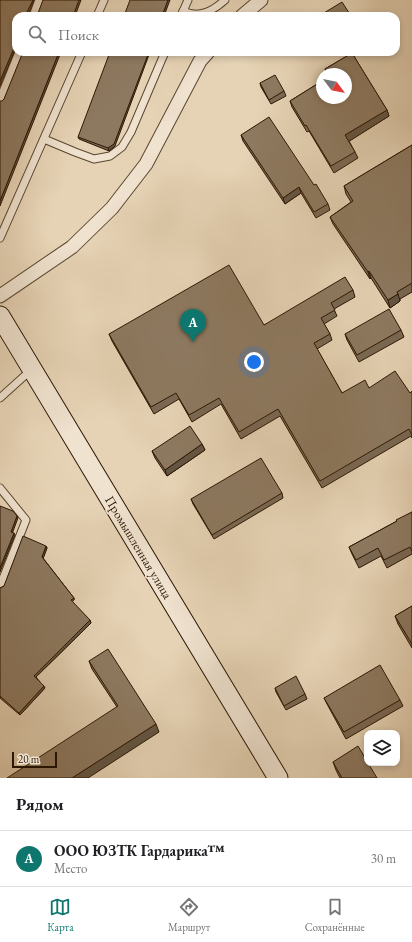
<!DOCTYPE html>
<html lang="ru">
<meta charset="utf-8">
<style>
body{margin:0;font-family:"EB Garamond",serif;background:#f2f2f2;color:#202124}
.controls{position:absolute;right:12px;bottom:12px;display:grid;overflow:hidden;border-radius:8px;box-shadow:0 2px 6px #0003}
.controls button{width:36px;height:36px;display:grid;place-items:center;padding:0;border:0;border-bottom:1px solid #e0e0e0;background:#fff;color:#202124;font:20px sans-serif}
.compass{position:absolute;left:316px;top:68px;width:36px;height:36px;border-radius:50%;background:#fff;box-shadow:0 2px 6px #0003;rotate:122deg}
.scale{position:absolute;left:12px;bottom:10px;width:45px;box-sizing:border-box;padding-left:4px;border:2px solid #2c1703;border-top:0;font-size:11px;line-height:14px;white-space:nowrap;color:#2c1703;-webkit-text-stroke:3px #efe2cf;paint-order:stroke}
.you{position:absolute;left:254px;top:362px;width:14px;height:14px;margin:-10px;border:3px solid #fff;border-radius:50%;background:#1a73e8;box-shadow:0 0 0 6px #1a73e833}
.badge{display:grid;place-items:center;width:26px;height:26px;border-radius:50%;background:#0f766e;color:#fff;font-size:13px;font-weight:700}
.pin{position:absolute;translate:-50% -33px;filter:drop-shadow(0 1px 2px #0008)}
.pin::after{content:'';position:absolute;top:21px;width:14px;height:12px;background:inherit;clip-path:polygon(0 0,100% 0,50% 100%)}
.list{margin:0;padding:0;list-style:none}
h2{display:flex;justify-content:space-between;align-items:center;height:52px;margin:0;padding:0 16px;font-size:17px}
h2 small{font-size:13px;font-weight:400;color:#757577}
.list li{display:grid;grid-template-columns:26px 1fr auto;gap:12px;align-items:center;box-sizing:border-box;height:56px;padding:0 16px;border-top:1px solid #e0e0e0}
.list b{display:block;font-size:15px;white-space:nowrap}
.list p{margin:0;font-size:13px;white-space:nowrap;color:#757577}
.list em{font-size:13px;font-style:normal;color:#757577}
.icon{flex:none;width:22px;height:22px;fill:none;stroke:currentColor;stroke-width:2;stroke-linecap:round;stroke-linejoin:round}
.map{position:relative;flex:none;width:412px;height:778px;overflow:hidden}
.search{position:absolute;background:#fff;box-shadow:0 2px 6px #0003;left:12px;right:12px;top:12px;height:44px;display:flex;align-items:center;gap:10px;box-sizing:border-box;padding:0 14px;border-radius:12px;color:#757577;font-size:15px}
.sheet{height:108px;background:#fff}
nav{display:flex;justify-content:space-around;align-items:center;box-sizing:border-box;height:56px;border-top:1px solid #e0e0e0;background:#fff;font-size:11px;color:#757577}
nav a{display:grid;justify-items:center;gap:2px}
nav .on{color:#0f766e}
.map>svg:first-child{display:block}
</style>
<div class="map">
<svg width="412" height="778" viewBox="0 0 412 778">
<rect width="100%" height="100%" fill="#e6d3b5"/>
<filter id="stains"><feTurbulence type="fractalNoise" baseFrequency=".005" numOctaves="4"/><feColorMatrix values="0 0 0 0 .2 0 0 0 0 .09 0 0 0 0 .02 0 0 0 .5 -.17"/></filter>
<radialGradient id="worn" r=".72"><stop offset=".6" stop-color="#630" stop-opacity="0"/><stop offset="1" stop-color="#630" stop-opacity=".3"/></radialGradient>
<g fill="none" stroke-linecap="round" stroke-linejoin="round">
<!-- lane casing -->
<g stroke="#5a4630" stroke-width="9">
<g id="lane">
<path d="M183,11C199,19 213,11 225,0"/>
<path d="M33,16L39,0"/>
<path d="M97,16L104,0"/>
<path d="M181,16L188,0"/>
<path d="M0,99L19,52"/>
<path d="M44,139L75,152L94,159L110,156L122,147L131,132L165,52"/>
<path d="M0,238L82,52"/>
<path d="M0,398L31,370"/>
<path d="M0,488L26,520L0,586"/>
</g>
</g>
<!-- street casing -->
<g stroke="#5a4630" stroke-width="15">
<g id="street">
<path d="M242,16L261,0"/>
<path d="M0,296L72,247L112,208L146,164L200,61L208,52"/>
</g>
</g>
<!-- secondary casing -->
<g stroke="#2c1703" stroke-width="21">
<path id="secondary" d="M0,316L278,778"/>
</g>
<!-- lane -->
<use href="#lane" stroke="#efe2cf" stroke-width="7"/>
<!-- street -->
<use href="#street" stroke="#efe2cf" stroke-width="13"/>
<!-- secondary -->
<use href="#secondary" stroke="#efe2cf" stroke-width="19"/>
</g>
<!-- wall -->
<g fill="#796853" stroke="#2c1703">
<path d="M352,53L387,110L389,116L349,141L355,152L358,158L334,173L309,131L307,132L292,107L290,101L322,81V98H346V74H327L325,69Z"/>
<path d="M260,83L284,91L286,96L271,104L261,87Z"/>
<path d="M241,135L314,185L328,204L330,210L316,218L301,193L285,204L243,141Z"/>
<path d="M78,137L115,146L109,151L79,139Z"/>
<path d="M412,145V292L400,299V301L390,308L371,278L370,279L333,224L330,217L351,202L346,194L344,186Z"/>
<path d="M353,290L355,297L334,309L337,316L324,324L330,334L332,340L317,349L342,393L369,388L410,393L412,391V438L411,436L322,488L280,416L241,439L221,404L192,422L179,399L154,414L112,341L109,334L264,325Z"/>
<path d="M401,330L404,337L359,362L347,340L345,334Z"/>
<path d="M202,444L205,450L167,476L155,458L152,451Z"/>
<path d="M282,493L283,498L214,539L193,504L191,499Z"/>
<path d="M412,512V554L387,568L381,556L359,568L352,554L349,547L397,521Z"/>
<path d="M46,546L47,548L43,558L74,598V600L72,602L90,620L91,623L36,677L45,688L20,715L0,698V588L4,586Z"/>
<path d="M412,606V648L398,624L395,616Z"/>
<path d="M89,661L159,732L117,707L92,669Z"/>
<path d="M275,688L305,694L307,699L286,710L276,692Z"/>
<path d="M324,698L400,700L403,706L346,739L327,704Z"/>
<path d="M333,762L377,778H340L336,770Z"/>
</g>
<!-- shaded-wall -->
<g fill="#635543" stroke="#2c1703">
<path d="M33,0H34L28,16L27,12Z"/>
<path d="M79,0H81L75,16H73Z"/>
<path d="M168,0H170L164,16H162Z"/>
<path d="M16,46V49L15,50L0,86V81L14,48Z"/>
<path d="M59,52H61L0,206V201Z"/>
<path d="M149,52H150L115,146L109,151L108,148Z"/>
<path d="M387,110L389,116L348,142L345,135Z"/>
<path d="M299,187L301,193L285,204L283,198Z"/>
<path d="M369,271L371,278L370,279L368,272Z"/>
<path d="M398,294L400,301L390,308L388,300Z"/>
<path d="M202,444L205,450L167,476L165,470Z"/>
<path d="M17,516L18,518L12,534L11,532Z"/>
<path d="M14,533L15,535L0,572V568Z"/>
<path d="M46,546L47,548L43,559L42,557Z"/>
<path d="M74,598V600L71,603V600Z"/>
<path d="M90,620L91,623L35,678L34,676Z"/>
<path d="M44,686L45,688L20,715L19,713Z"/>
<path d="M156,724L159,732L88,778H72Z"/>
</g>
<!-- building -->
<g fill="#8d7960" stroke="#2c1703">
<path d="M0,0H33L27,12L28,16H16V46L14,48L0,81Z"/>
<path d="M43,0H79L73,16H37Z"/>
<path d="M130,0H168L162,16H124Z"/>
<path d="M342,2L351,16H319Z"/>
<path d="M23,52H59L0,201V101H2L4,99Z"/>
<path d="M110,52H149L114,144L108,148L78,137Z"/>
<path d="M352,53L387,110L345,135L355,152L331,166L306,125L305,126L290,101L322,81V98H346V74H328L325,69Z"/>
<path d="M275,75L284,91L269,100L260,83Z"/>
<path d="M269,117L314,185L316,184L328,204L314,212L299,187L283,198L241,135Z"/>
<path d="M412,145V283L397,292L398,294L388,300L369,271L368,272L330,217L353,201L344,186Z"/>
<path d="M229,265L264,325L345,277L353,290L331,303L335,310L321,318L330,334L314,343L342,393L365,380L369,388L395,371L410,393L412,391V435L409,429L320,481L278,409L239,432L219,398L189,415L176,393L151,407L109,334Z"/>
<path d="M389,309L401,330L357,355L345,334Z"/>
<path d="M190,426L202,444L165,470L152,451Z"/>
<path d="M261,458L282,493L212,535L191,499Z"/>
<path d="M0,506L13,511L17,516L11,532L14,533L0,568Z"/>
<path d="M412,512V551L410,547L384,560L378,548L356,560L349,547L397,521L396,520Z"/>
<path d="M23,536L46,546L42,557L74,598L71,600L90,620L34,676L44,686L19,713L0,696V588L4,586Z"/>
<path d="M412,606V644L395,616Z"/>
<path d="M108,649L156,724L72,778H7L118,706L89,661Z"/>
<path d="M380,665L400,700L344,732L324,698Z"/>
<path d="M296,676L305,694L284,706L275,688Z"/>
<path d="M358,746L367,761V763H368L377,778H342L333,762Z"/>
</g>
<g text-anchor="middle" stroke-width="3.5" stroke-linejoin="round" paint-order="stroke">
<!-- street labels -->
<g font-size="13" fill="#2c1703" stroke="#efe2cf">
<text transform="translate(139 547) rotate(59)" y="5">Промышленная улица</text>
</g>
</g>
<rect width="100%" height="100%" filter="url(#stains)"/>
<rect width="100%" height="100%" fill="url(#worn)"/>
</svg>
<div class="controls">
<button><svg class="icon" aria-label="layers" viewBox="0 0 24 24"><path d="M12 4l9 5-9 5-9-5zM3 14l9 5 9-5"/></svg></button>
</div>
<svg class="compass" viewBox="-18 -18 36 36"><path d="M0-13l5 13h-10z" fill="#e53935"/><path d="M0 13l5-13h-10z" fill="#757577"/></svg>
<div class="scale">20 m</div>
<div class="you"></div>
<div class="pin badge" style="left:193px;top:342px">A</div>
<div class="search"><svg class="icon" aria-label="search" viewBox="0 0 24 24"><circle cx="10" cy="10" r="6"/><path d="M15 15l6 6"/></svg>Поиск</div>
</div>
<section class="sheet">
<h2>Рядом<small></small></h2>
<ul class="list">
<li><span class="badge">A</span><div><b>ООО ЮЗТК Гардарика™</b><p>Место</p></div><em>30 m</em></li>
</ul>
</section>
<nav>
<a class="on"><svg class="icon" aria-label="map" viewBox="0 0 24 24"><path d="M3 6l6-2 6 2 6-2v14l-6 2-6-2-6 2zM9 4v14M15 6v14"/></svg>Карта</a>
<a><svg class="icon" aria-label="directions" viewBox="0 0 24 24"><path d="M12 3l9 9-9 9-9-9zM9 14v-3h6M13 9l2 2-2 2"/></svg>Маршрут</a>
<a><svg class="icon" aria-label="saved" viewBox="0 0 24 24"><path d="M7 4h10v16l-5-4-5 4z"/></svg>Сохранённые</a>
</nav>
